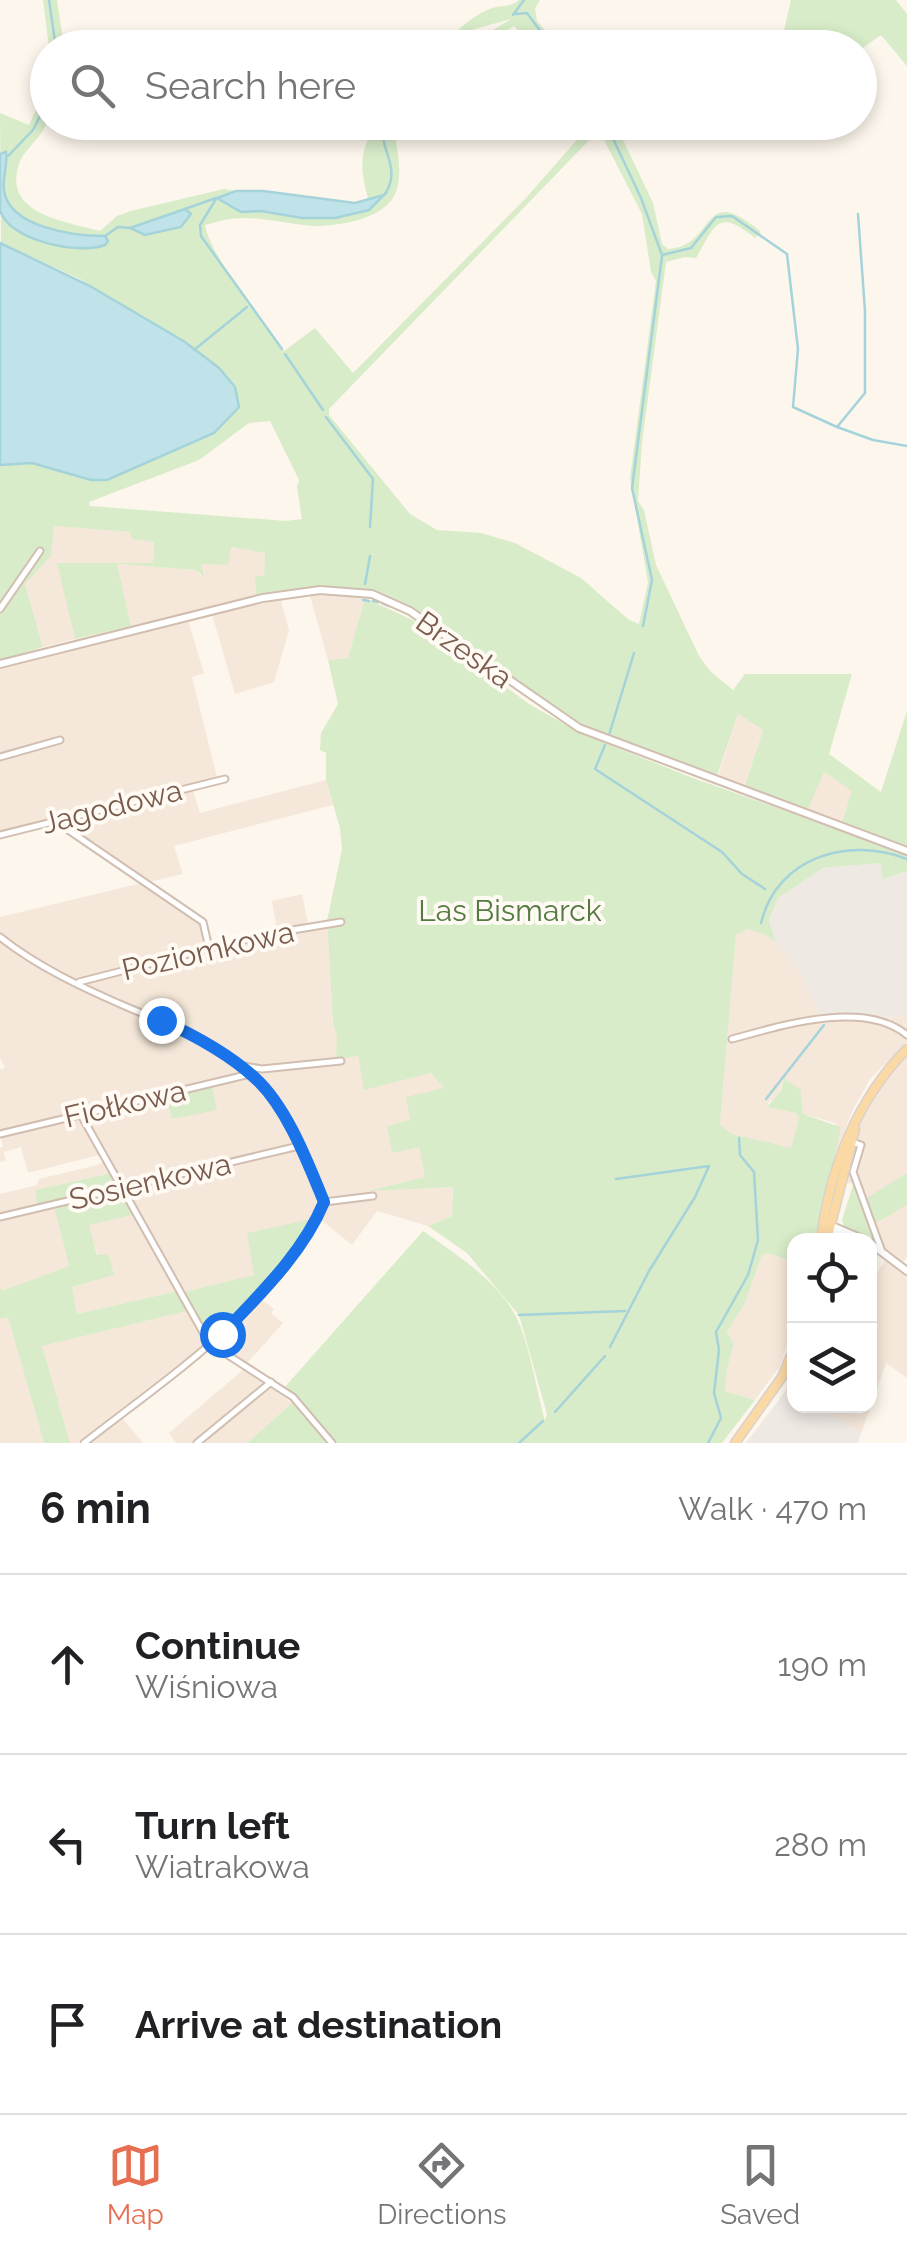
<!DOCTYPE html>
<meta charset="utf-8">
<style>
body{margin:0;font-family:Raleway,sans-serif;background:#f6f6f6;color:#202124}
.controls{position:absolute;right:30px;bottom:30px;display:grid;overflow:hidden;border-radius:20px;box-shadow:0 5px 15px #0003}
.controls button{width:90px;height:90px;display:grid;place-items:center;padding:0;border:0;border-bottom:2px solid #e0e0e0;background:#fff;color:#202124;font:50px sans-serif}
.stop{position:absolute;width:30px;height:30px;margin:-22px;border:8px solid #1a73e8;border-radius:50%;background:#fff}
.stop.end{background:#1a73e8;border-color:#fff;box-shadow:0 2px 10px #0008}
.list{margin:0;padding:0;list-style:none}
h2{display:flex;justify-content:space-between;align-items:center;height:130px;margin:0;padding:0 40px;font-size:42px}
h2 small{font-size:32px;font-weight:400;color:#757577}
.list li{display:grid;grid-template-columns:65px 1fr auto;gap:30px;align-items:center;box-sizing:border-box;height:180px;padding:0 40px;border-top:2px solid #e0e0e0}
.list b{display:block;font-size:38px;white-space:nowrap}
.list p{margin:0;font-size:32px;white-space:nowrap;color:#757577}
.list em{font-size:32px;font-style:normal;color:#757577}
.icon{flex:none;width:55px;height:55px;fill:none;stroke:currentColor;stroke-width:2;stroke-linecap:round;stroke-linejoin:round}
.map{position:relative;flex:none;width:907px;height:1443px;overflow:hidden}
.search{position:absolute;background:#fff;box-shadow:0 5px 15px #0003;left:30px;right:30px;top:30px;height:110px;display:flex;align-items:center;gap:25px;box-sizing:border-box;padding:0 35px;border-radius:55px;color:#757577;font-size:38px}
.sheet{height:670px;background:#fff}
nav{display:flex;justify-content:space-around;align-items:center;box-sizing:border-box;height:140px;border-top:2px solid #e0e0e0;background:#fff;font-size:28px;color:#757577}
nav a{display:grid;justify-items:center;gap:5px}
nav .on{color:#e76f51}
.map>svg:first-child{display:block}
</style>
<div class="map">
<svg width="907" height="1443" viewBox="0 0 907 1443">
<rect width="100%" height="100%" fill="#fdf6ec"/>
<!-- residential -->
<g fill="#f5e8da">
<path d="M54,526L131,532L154,541L153,563H58L75,639L43,647L25,584L51,556Z"/>
<path d="M230,547L265,553L264,576L255,577L256,596L131,626L116,564L198,570L201,577V563Z"/>
<path d="M329,595L365,598L348,658L328,660L310,596Z"/>
<path d="M281,600L289,631L274,682L235,694L212,614Z"/>
<path d="M188,620L204,673L192,677L217,777L191,784L200,813L326,780L333,805L174,846L183,874L149,882L207,921L212,946L277,930L272,901L302,894L308,923L327,921L333,1023L337,1037L358,1056L365,1089L431,1073L445,1089L419,1147L426,1177L376,1189L453,1187L452,1216L428,1226L377,1211L352,1245L320,1219L327,1206L322,1190L301,1139L266,1083L241,1062L180,1026L74,979L28,955L0,934V917L146,882L58,822L0,837V668Z"/>
<path d="M738,714L763,730L745,785L718,776Z"/>
<path d="M823,771L853,791L842,822L808,809Z"/>
<path d="M748,929L766,934L776,942L798,971L820,1015L907,1017V1042L870,1079L852,1112L833,1162L840,1134L835,1123L803,1114L801,1090L784,1078L778,1095L768,1103V1107L796,1113L799,1117L791,1149L732,1134L720,1124L736,935Z"/>
<path d="M0,941L44,970L191,1038L242,1072L0,1131V1069L5,1068L0,1058Z"/>
<path d="M907,1055V1258L901,1263L882,1247L859,1182L844,1184L861,1120L879,1083Z"/>
<path d="M247,1079L267,1098L294,1144L125,1185L85,1117Z"/>
<path d="M78,1117L99,1155L28,1173L21,1147L4,1152L6,1161L0,1162V1148L3,1146L1,1136Z"/>
<path d="M299,1148L317,1192L316,1218L255,1275L184,1292L126,1190Z"/>
<path d="M103,1159L112,1173L35,1190L37,1206L0,1214V1194L37,1185L39,1179L101,1164Z"/>
<path d="M54,1207L69,1266L0,1294V1220Z"/>
<path d="M133,1215L178,1291L77,1314L72,1287L113,1275L98,1255L88,1225Z"/>
<path d="M767,1253L794,1261V1325L780,1366L755,1400L725,1391L727,1369L734,1344L727,1332L745,1303L762,1255Z"/>
<path d="M887,1258L907,1276V1378L886,1363L861,1434L820,1406H870V1283Z"/>
<path d="M259,1298L274,1309L271,1313L283,1323L246,1364L213,1343Z"/>
<path d="M187,1311L207,1342L77,1443H70L41,1346Z"/>
<path d="M8,1316L44,1443H0V1319Z"/>
<path d="M244,1369L292,1403L247,1443H176L169,1433Z"/>
<path d="M122,1418L143,1443H89Z"/>
</g>
<!-- industrial -->
<g fill="#efe9e4">
<path d="M880,863L884,878L907,871V1017L820,1015L798,971L776,942L769,921L778,898L823,868Z"/>
<path d="M790,1385L794,1387V1406H821L861,1434L857,1443H746Z"/>
</g>
<!-- green -->
<g fill="#d8ecc9" fill-rule="evenodd">
<path d="M43,0H57L64,47H49Z"/>
<path d="M519,0H540L535,8L537,21L560,47H533L514,26L480,47H465L511,19L464,32L449,47L442,48C454,32 476,12 496,7C506,5 510,7 519,0Z"/>
<path d="M791,0H896L907,14V66L881,35L860,50L780,48Z"/>
<path d="M47,58C47,77 53,105 47,122C42,137 26,148 20,161C0,214 64,221 100,231L117,216L131,211L224,189L236,191L218,198L241,212L261,211L337,219L368,198C360,168 358,148 379,123H383L382,127L391,123H407L396,141C399,160 404,187 389,203C374,220 337,226 315,226C291,225 268,218 244,218C231,218 218,221 205,225C210,256 264,323 284,351L315,328L353,373L526,198L589,126L588,123H615L653,203L662,244L668,249C718,246 699,180 761,232L755,238C717,207 715,226 696,258L685,257L666,262L642,443L638,501L644,510L656,565L699,656L710,671L733,690L745,674H852L829,754L881,792L907,711V846L842,822L852,791L824,772L808,809L745,785L763,730L738,714L717,776L604,735L555,710L426,616L378,591L318,587L256,596L255,576H264L265,553L231,547L228,565L201,564L204,578L197,570L117,564L131,626L75,639L57,563H153L154,542L132,539L130,532L54,526L51,556L25,584L43,647L0,660V465L32,463L91,480H107L214,433L239,406L235,387L219,368L185,342L80,279L8,246L1,247L0,113L29,125L43,94ZM599,130L642,214L651,272L656,281L630,478L648,582L639,624L629,620L581,578L515,543L481,533L437,530L410,514L329,415V409ZM270,421L299,480L297,487L302,519L286,521L90,506L89,502L199,460L249,423Z"/>
<path d="M365,598L421,624L529,704L582,734L693,778L907,854V871L883,879L880,863L823,868L778,898L769,921L776,942L766,935L748,929L736,935L720,1124L732,1134L791,1148L799,1117L796,1113L767,1107L781,1090L784,1078L801,1090L803,1114L840,1127V1134L815,1240H794V1261L767,1253L762,1255L745,1303L727,1332L734,1344L727,1369L725,1391L755,1400L722,1443H336L299,1399L284,1388L423,1231C454,1253 497,1280 515,1315C530,1344 536,1389 545,1421L547,1414L519,1315L467,1253L428,1226L452,1216L453,1187L368,1191L425,1177L419,1147L392,1153L387,1126L410,1120L406,1097L444,1088L431,1073L364,1090L358,1056L336,1059L337,1037L333,1023L327,921L342,849L340,828L326,780V753L320,750L321,733L338,704L328,660L348,658Z"/>
<path d="M212,1086L217,1110L172,1119L166,1097Z"/>
<path d="M112,1173L118,1187L37,1206L35,1190Z"/>
<path d="M907,1173V1205L874,1224L865,1199Z"/>
<path d="M853,1185L862,1200L875,1240L844,1226L842,1220Z"/>
<path d="M121,1191L133,1215L89,1225L97,1255L108,1254L114,1275L72,1287L77,1314L178,1291L187,1311L42,1346L70,1443H44L8,1317L0,1319V1287L2,1291L69,1266L54,1207Z"/>
<path d="M316,1218L260,1291L210,1340L184,1292L254,1275L247,1233Z"/>
<path d="M292,1403L328,1443H247Z"/>
</g>
<!-- water -->
<g fill="#bfe3e8" stroke="#a5d3da" stroke-width="2.5">
<path d="M6,152C8,165 2,178 4,191C10,228 75,236 105,236L108,241L105,245C79,255 9,241 0,210C0,195 0,171 0,154Z"/>
<path d="M236,191H263L355,203L384,195L369,210L335,218H302L261,211L241,212L217,198Z"/>
<path d="M185,209L191,214L181,227L145,235L130,228Z"/>
<path d="M0,243L90,286L185,342L219,368L235,387L239,407L214,433L107,480H91L32,463L0,465Z"/>
</g>
<g fill="none" stroke-linecap="round" stroke-linejoin="round">
<!-- stream -->
<g stroke="#a5d3da" stroke-width="2.5">
<path d="M49,0L56,48"/>
<path d="M516,14L527,13L553,48"/>
<path d="M513,15L524,0"/>
<path d="M609,130L641,198L662,255L691,248L716,217L732,216L787,254L798,349L793,407L837,427"/>
<path d="M8,156L33,130L48,100"/>
<path d="M385,194C404,165 374,146 386,122"/>
<path d="M216,199L200,225L201,236L282,349"/>
<path d="M185,209L216,198"/>
<path d="M858,214L865,311V393L837,427L873,440L907,446"/>
<path d="M105,236L118,227L130,228"/>
<path d="M194,350L247,307"/>
<path d="M285,354L323,410"/>
<path d="M326,417L373,479L370,527"/>
<path d="M365,584L370,556"/>
<path d="M363,600L369,601"/>
<path d="M373,601L378,602"/>
<path d="M382,603L389,606"/>
<path d="M643,626L652,580L632,488L662,256"/>
<path d="M609,735L634,653"/>
<path d="M605,745L595,769L722,852L742,874L765,889"/>
<path d="M761,923C777,857 848,836 907,859"/>
<path d="M766,1099L824,1025"/>
<path d="M519,1315L625,1311"/>
<path d="M610,1347L649,1271L695,1197L709,1166L616,1179"/>
<path d="M555,1412L605,1356"/>
<path d="M519,1443L543,1421"/>
<path d="M708,1443L721,1418L714,1393L719,1350L716,1332L748,1275L758,1240L754,1172L740,1155L739,1138"/>
</g>
<!-- minor casing -->
<g stroke="#d1beb0" stroke-width="9">
<g id="minor">
<path d="M0,609L40,551"/>
<path d="M0,757L60,740"/>
<path d="M55,821L203,922L209,948"/>
<path d="M0,835L225,779"/>
<path d="M0,937C38,967 83,988 127,1007C172,1026 225,1045 259,1082C289,1115 307,1162 324,1202"/>
<path d="M79,982L262,935L341,922"/>
<path d="M732,1039C780,1026 864,999 907,1035"/>
<path d="M244,1066L262,1069L341,1061"/>
<path d="M81,1115L209,1343L293,1397L332,1443"/>
<path d="M0,1134L250,1074"/>
<path d="M849,1141L861,1145L853,1172L881,1249"/>
<path d="M324,1202L373,1196"/>
<path d="M0,1217L299,1146"/>
<path d="M84,1443C167,1378 282,1303 324,1202"/>
<path d="M197,1443L271,1382"/>
</g>
</g>
<!-- tertiary casing -->
<g stroke="#d1beb0" stroke-width="10">
<g id="tertiary">
<path d="M0,664L263,598L320,590L372,594L410,611L579,728L907,851"/>
<path d="M830,1225L865,1240"/>
<path d="M829,1230L855,1236"/>
<path d="M870,1243L907,1271"/>
</g>
</g>
<!-- primary casing -->
<g stroke="#dad1cd" stroke-width="11">
<g id="primary">
<path d="M821,1240C829,1171 857,1099 907,1049"/>
<path d="M827,1240L855,1129"/>
<path d="M735,1443L782,1377L794,1348"/>
</g>
</g>
<!-- minor -->
<use href="#minor" stroke="#fff" stroke-width="5"/>
<!-- tertiary -->
<use href="#tertiary" stroke="#fff" stroke-width="6"/>
<!-- primary -->
<use href="#primary" stroke="#fbd9a5" stroke-width="8"/>
</g>
<g fill="none" stroke-linecap="round" stroke-linejoin="round">
<!-- route -->
<path stroke="#1a73e8" stroke-width="12" d="M161,1020C194,1035 229,1054 255,1078C287,1107 308,1163 324,1202C303,1253 260,1294 222,1334"/>
</g>
<g text-anchor="middle" stroke-width="8" stroke-linejoin="round" paint-order="stroke">
<!-- street labels -->
<g font-size="30" fill="#7a5c4d" stroke="#fffaf3">
<text transform="translate(464 650) rotate(35)" y="10">Brzeska</text>
<text transform="translate(112 807) rotate(-14)" y="10">Jagodowa</text>
<text transform="translate(208 951) rotate(-13)" y="10">Poziomkowa</text>
<text transform="translate(125 1104) rotate(-13)" y="10">Fiołkowa</text>
<text transform="translate(150 1182) rotate(-13)" y="10">Sosienkowa</text>
</g>
<!-- park labels -->
<g font-size="30" fill="#537a41" stroke="#fffaf3">
<text x="510" y="921">Las Bismarck</text>
</g>
</g>
</svg>
<div class="controls">
<button><svg class="icon" aria-label="locate" viewBox="0 0 24 24"><circle cx="12" cy="12" r="6"/><path d="M12 2v4M12 18v4M2 12h4M18 12h4"/></svg></button>
<button><svg class="icon" aria-label="layers" viewBox="0 0 24 24"><path d="M12 4l9 5-9 5-9-5zM3 14l9 5 9-5"/></svg></button>
</div>
<div class="stop" style="left:222px;top:1334px"></div>
<div class="stop end" style="left:161px;top:1020px"></div>
<div class="search"><svg class="icon" aria-label="search" viewBox="0 0 24 24"><circle cx="10" cy="10" r="6"/><path d="M15 15l6 6"/></svg>Search here</div>
</div>
<section class="sheet">
<h2>6 min<small>Walk · 470 m</small></h2>
<ul class="list">
<li><svg class="icon" aria-label="ahead" viewBox="0 0 24 24"><path d="M12 20V5M6 11l6-6 6 6"/></svg><div><b>Continue</b><p>Wiśniowa</p></div><em>190 m</em></li>
<li><svg class="icon" aria-label="left" viewBox="0 0 24 24"><path d="M17 20v-9H6M10 6l-5 5 5 5"/></svg><div><b>Turn left</b><p>Wiatrakowa</p></div><em>280 m</em></li>
<li><svg class="icon" aria-label="arrive" viewBox="0 0 24 24"><path d="M6 21V4h12l-3 4 3 4H6"/></svg><div><b>Arrive at destination</b></div></li>
</ul>
</section>
<nav>
<a class="on"><svg class="icon" aria-label="map" viewBox="0 0 24 24"><path d="M3 6l6-2 6 2 6-2v14l-6 2-6-2-6 2zM9 4v14M15 6v14"/></svg>Map</a>
<a><svg class="icon" aria-label="directions" viewBox="0 0 24 24"><path d="M12 3l9 9-9 9-9-9zM9 14v-3h6M13 9l2 2-2 2"/></svg>Directions</a>
<a><svg class="icon" aria-label="saved" viewBox="0 0 24 24"><path d="M7 4h10v16l-5-4-5 4z"/></svg>Saved</a>
</nav>
